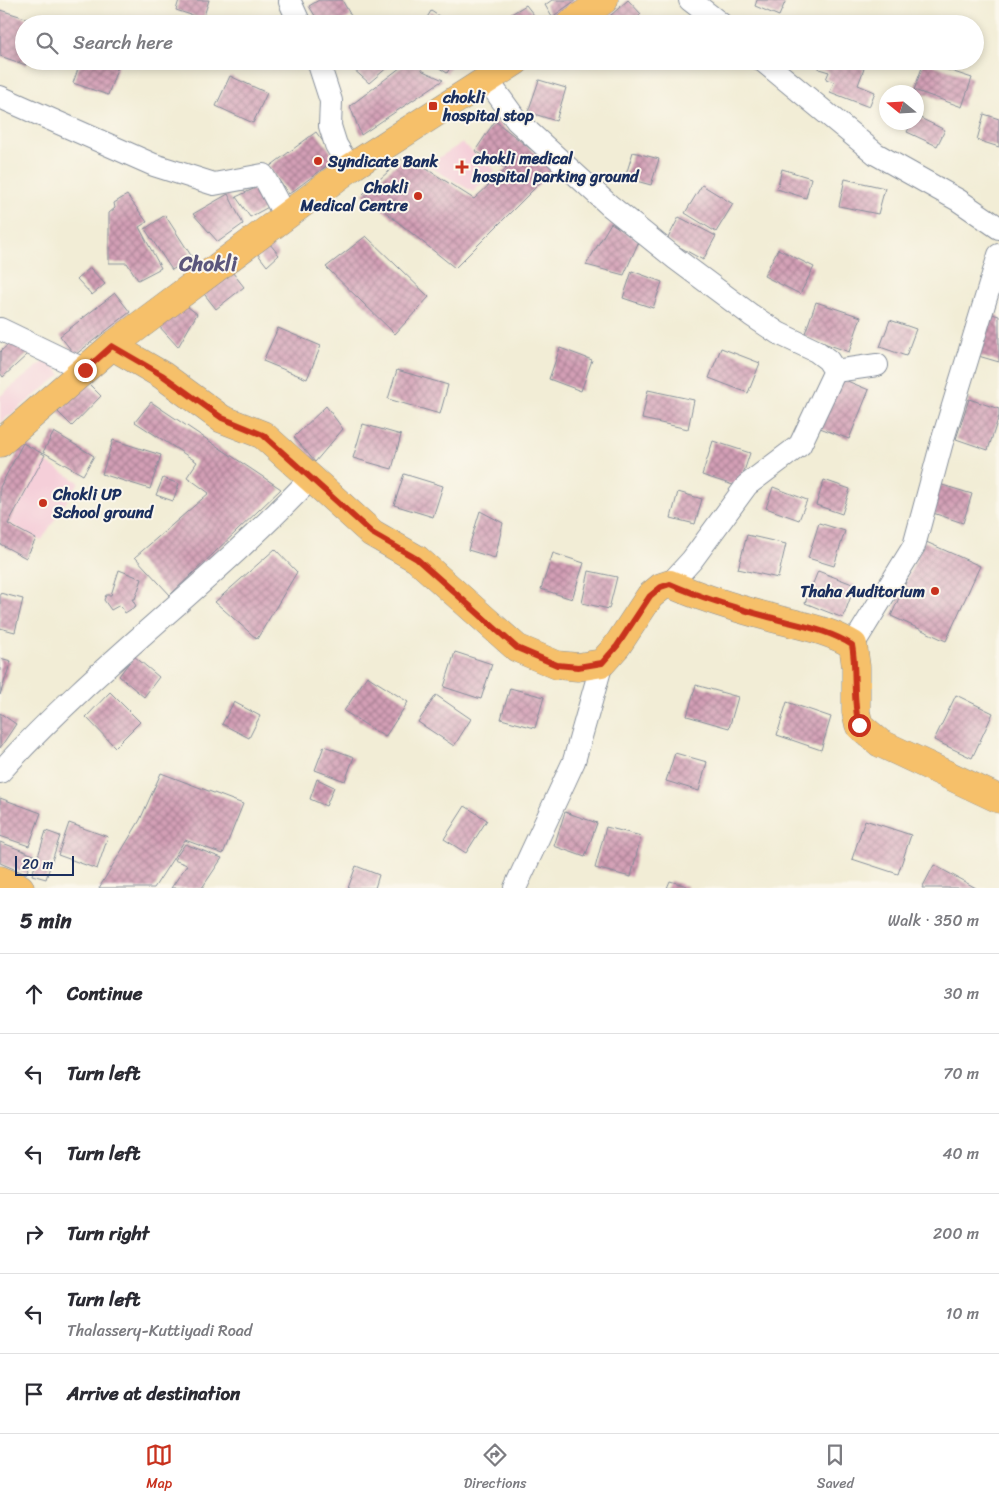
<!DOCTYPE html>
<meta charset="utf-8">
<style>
body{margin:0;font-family:Sriracha,sans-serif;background:#f7f7f7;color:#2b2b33}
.compass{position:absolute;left:879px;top:85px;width:45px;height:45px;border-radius:50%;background:#fff;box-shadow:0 2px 8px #0003;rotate:288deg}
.scale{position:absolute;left:15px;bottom:12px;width:59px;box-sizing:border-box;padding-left:5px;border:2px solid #1b2f5e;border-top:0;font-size:14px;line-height:18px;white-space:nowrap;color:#1b2f5e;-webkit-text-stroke:4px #fbf7ec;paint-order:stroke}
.stop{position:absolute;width:15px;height:15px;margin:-11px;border:4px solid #c8321e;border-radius:50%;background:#fff}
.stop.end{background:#c8321e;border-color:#fff;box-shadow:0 1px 5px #0008}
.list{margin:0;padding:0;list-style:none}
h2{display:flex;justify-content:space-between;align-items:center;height:65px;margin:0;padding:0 20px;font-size:21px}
h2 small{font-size:16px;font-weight:400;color:#7c7c81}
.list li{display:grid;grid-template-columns:32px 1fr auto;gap:15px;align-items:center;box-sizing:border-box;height:80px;padding:0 20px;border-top:1px solid #e1e1e2}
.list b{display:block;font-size:19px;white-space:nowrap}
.list p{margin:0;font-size:16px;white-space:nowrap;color:#7c7c81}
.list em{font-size:16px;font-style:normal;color:#7c7c81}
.icon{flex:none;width:28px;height:28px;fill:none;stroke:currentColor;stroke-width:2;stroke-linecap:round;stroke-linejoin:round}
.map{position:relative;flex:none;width:999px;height:888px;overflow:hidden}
.search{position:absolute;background:#fff;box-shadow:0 2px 8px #0003;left:15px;right:15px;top:15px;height:55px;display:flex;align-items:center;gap:12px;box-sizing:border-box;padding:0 18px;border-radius:28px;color:#7c7c81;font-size:19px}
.sheet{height:545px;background:#fff}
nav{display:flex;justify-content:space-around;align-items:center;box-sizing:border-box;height:70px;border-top:1px solid #e1e1e2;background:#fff;font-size:14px;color:#7c7c81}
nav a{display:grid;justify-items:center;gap:2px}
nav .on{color:#c8321e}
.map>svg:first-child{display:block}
</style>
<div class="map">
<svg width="999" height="888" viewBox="0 0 999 888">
<defs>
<pattern id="building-cross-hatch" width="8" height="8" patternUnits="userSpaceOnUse" patternTransform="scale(1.25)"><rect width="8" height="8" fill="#d39fb5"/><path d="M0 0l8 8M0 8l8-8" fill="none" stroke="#aa8296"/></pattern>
</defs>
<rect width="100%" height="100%" fill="#fbf7ec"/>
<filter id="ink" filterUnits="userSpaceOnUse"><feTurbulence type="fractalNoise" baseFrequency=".02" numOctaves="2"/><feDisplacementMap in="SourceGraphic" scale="10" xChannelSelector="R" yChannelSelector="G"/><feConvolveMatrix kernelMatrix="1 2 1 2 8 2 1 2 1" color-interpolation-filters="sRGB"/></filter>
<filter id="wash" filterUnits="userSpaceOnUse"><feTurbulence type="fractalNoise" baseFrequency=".0096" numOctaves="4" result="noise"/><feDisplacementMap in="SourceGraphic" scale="20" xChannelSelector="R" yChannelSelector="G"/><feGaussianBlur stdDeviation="1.12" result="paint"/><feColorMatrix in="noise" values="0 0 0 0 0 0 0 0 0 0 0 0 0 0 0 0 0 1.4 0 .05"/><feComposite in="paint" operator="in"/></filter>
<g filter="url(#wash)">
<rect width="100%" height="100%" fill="#f2edd6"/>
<!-- built -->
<g fill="#f5cfd9">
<path d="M462,143L495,170L473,192L427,165Z"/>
<path d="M48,358L61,375L0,423V396Z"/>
<path d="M44,461L79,482L41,541L9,523Z"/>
</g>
<g id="blocks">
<!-- building -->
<g fill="url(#building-cross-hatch)">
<path d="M179,0H209L203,19L176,10Z"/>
<path d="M319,0H342L351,16L339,24H320L309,6Z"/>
<path d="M552,0H576L552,17L545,5Z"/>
<path d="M628,0L641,14L631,24H601Z"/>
<path d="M757,0H786L779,16L755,6Z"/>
<path d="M526,5L541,24H495Z"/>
<path d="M0,10L42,23L24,24V61H28L26,65L0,56Z"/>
<path d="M431,11L451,24H423Z"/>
<path d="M81,61L119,63L108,95L73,83Z"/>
<path d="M344,61H395L369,83Z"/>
<path d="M409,61H416L423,71L443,80L361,135L350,106Z"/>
<path d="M429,61H454L447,73Z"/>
<path d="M821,61H843L864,69L858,85L875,92L869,107L830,92L834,82L826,79L829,72L819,69Z"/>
<path d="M924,62L972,78L962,107L914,90Z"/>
<path d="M230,76L267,93L253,123L216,106Z"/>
<path d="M539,80L566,88L556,121L528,112Z"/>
<path d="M984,114L999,119V147L977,140Z"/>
<path d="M916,116L945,130L937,146L907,132L912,122H916Z"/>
<path d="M495,121L555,168L455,268L363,194L406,156L474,199L507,168L475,151Z"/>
<path d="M316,132L336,159L289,194L269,167Z"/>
<path d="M633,152L659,159L651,185L625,178Z"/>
<path d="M782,169L811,178L806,198L777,189Z"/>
<path d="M845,179L885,188L878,214L839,206Z"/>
<path d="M262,185L272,205L250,217L236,197Z"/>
<path d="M702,185L733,204L716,232L685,213Z"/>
<path d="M228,194L243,224L218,242L193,214Z"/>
<path d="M127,195L147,222L139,227L161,268L138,280L127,263H109V213L115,208L114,203Z"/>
<path d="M165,215L192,257L172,270L145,229Z"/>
<path d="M679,217L716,236L703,260L667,240Z"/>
<path d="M611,223L639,241L624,275L586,265Z"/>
<path d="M366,236L429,297L395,334L326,267Z"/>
<path d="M269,243L279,255L267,266L257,253Z"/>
<path d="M778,249L814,267L800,294L764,276Z"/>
<path d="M90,268L105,284L92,295L77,279Z"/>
<path d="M229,268L244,287L216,309L201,290Z"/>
<path d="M632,271L662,282L653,308L623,298Z"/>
<path d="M115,293L130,312L75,355L60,336Z"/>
<path d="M816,302L861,317L849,352L804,336Z"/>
<path d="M183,303L197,314L178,347L158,325Z"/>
<path d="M988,313L999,316V362L975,355Z"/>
<path d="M890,320L916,329L906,356L880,347Z"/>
<path d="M278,328L321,346L307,379L263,361Z"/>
<path d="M14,339L28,354L3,377L0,373V352Z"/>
<path d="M560,348L592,360L581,391L549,379Z"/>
<path d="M721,348L760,363L748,393L709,378Z"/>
<path d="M397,370L448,385L440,414L388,399Z"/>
<path d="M840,378L869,390L849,439L820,428Z"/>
<path d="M87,382L101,396L72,426L58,412Z"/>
<path d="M648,390L694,400L688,429L642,419Z"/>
<path d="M969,399L999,409V416L988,450L956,439Z"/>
<path d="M151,402L281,489L170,595L135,557L209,493L187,477L197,462L135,422Z"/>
<path d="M326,406L343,429L315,462L294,437Z"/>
<path d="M363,424L401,435L392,469L353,458Z"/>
<path d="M54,432L94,456L83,475L43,452Z"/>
<path d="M113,440L161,455L150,489L102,474Z"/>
<path d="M713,441L750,453L739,487L702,475Z"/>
<path d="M23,443L45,455L8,524L36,539L26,558L0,544V487Z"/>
<path d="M404,474L443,486L433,517L394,505Z"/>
<path d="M163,478L179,484L173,501L156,495Z"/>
<path d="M824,480L850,489L842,514L816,505Z"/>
<path d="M939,484L972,494L963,523L930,512Z"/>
<path d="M773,487L807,500L799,520L766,508Z"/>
<path d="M678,492L702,499L695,524L671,518Z"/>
<path d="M480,511L503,523L495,558L468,550Z"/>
<path d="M819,523L845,531L834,566L808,558Z"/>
<path d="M747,535L786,544L778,578L738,569Z"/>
<path d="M924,541L980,566L946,641L891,616Z"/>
<path d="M275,549L297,572L257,639L215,602Z"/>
<path d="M553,553L584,563L572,599L541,589Z"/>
<path d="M119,570L142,579L135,599H132L136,606L125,613L120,605L111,610L104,600L106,595H111Z"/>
<path d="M589,571L617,577L609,609L582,603Z"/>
<path d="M818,571L855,585L843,618L805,603Z"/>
<path d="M0,593L23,599L15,632L0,628Z"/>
<path d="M455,652L492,664L481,699L444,687Z"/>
<path d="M134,656L159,677L144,697L119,676Z"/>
<path d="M0,658L11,661L0,695Z"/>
<path d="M367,676L408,702L385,737L344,711Z"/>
<path d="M696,685L738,697L729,728L687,716Z"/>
<path d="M510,688L544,697L535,728L501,719Z"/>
<path d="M110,692L140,722L115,747L86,717Z"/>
<path d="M436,695L471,719L454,746L418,722Z"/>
<path d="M956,695L993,713L972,758L934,740Z"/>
<path d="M234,702L260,716L249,738L222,724Z"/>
<path d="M787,702L831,717L821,750L777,735Z"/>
<path d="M0,713L16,724L0,748Z"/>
<path d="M324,746L354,757L345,781L315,770Z"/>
<path d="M675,753L707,762L699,791L666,781Z"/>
<path d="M161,773L243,804L223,854L185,840L154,888H99L140,820Z"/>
<path d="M317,779L334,787L326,806L310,799Z"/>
<path d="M0,798L41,813L29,846L0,836Z"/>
<path d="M465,806L487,820L466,853L444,839Z"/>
<path d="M565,812L597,823L585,857L554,846Z"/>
<path d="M865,820L911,835L898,874L852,859Z"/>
<path d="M69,823L108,837L97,869L58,855Z"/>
<path d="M606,827L641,836L631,877L595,868Z"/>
<path d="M46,831L60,836L46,879L32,875Z"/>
<path d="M0,842L34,855L26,874L0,863Z"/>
<path d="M185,844L222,858L202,888H171L187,865L174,860Z"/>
<path d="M934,865L976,888H922Z"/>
<path d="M356,866L379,875L375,888H348Z"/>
<path d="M670,881L687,886V888H667Z"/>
</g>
</g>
</g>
<g filter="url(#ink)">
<use href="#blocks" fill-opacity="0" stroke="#868e9a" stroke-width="1"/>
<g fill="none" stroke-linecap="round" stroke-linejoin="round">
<!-- minor casing -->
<g stroke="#868e9a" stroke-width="24">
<g id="minor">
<path d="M690,0L721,24"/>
<path d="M290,2L300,24"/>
<path d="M318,61L331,101L330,126L336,145L350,168"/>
<path d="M763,61L876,154L958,200L999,228"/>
<path d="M488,81L517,121L609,205L676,259L751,315L778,333L816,351L828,360L835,371L800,445L747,485L692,560L670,584"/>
<path d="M0,97L154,165L214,184L263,175L285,216"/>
<path d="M0,329L85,370"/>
<path d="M835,371L877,365"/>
<path d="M853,645L914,546L942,442L999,255"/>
<path d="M0,772C96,666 213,582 311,478"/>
<path d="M515,888L574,761L602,663"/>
</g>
</g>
<!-- major casing -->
<g stroke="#868e9a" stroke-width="29">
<g id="major">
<path d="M570,24L604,0"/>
<path d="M112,346L162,375L222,419L263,435L372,533L417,559L517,648L557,665L578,667L602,663L617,646L650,596L661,587L670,584C702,598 735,608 769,617C797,625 827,629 853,645L856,667V712L859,725L880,743L999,799"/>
<path d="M0,443L112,346L350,168L516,61"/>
<path d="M0,880L20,888"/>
</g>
</g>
<!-- minor -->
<use href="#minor" stroke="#fff" stroke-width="22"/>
<!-- major -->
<use href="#major" stroke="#f6c06b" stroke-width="28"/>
</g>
</g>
<g fill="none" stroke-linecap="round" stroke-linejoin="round" filter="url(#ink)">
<!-- route -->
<path stroke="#c8321e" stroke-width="6" d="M85,370L112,346L162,375L222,418L263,435L372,533L417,559L517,648L557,665L578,667L602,663L617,646L650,596L661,587L670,584C702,598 735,608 769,617C797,625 827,629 852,645C857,671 852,700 859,725"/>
</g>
<!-- markers -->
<g fill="#c8321e" stroke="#fbf7ec" stroke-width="2">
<rect x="428" y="101" width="10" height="10" rx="2.5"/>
<circle cx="318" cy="161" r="5"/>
<path d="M459.5 159.5h5v5h5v5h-5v5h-5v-5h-5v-5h5z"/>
<circle cx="418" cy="196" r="5"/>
<circle cx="43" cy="503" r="5"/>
<circle cx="935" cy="591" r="5"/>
</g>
<g text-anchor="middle" stroke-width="4" stroke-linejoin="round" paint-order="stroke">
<!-- poi labels -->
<g font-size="16" font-weight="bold" fill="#1b2f5e" stroke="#fbf7ec" text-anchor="start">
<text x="443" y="103">chokli<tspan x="443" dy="18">hospital stop</tspan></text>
<text x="473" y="164">chokli medical<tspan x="473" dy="18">hospital parking ground</tspan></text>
<text x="328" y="167">Syndicate Bank</text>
<text x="408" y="193" text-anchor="end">Chokli<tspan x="408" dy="18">Medical Centre</tspan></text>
<text x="53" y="500">Chokli UP<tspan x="53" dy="18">School ground</tspan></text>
<text x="925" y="597" text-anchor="end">Thaha Auditorium</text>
</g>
<!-- district labels -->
<g font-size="21" font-weight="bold" fill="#5b567c" stroke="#fbf7ec">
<text x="208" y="271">Chokli</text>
</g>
</g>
</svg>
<svg class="compass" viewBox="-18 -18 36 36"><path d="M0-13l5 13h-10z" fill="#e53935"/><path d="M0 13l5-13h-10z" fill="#7c7c81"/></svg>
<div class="scale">20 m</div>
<div class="stop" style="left:859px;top:725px"></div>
<div class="stop end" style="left:85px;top:370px"></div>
<div class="search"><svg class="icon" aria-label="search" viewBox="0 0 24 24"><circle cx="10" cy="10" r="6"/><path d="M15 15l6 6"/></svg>Search here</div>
</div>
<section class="sheet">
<h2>5 min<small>Walk · 350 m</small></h2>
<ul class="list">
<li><svg class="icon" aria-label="ahead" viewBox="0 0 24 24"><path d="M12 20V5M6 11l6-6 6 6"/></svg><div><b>Continue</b></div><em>30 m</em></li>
<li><svg class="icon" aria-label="left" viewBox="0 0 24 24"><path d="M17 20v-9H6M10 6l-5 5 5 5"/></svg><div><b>Turn left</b></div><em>70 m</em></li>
<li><svg class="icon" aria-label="left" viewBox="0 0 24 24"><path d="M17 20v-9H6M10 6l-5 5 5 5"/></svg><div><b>Turn left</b></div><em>40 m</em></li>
<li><svg class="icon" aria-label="right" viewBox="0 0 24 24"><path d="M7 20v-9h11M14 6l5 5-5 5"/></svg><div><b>Turn right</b></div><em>200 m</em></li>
<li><svg class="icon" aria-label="left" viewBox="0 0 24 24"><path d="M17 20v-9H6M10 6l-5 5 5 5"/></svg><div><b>Turn left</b><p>Thalassery-Kuttiyadi Road</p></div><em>10 m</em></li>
<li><svg class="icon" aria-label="arrive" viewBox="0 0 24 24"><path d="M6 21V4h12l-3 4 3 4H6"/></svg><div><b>Arrive at destination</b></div></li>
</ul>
</section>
<nav>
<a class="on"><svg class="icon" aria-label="map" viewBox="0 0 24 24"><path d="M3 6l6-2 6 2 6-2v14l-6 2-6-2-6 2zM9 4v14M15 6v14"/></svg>Map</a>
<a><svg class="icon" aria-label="directions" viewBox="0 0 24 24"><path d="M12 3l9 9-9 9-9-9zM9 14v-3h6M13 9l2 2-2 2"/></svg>Directions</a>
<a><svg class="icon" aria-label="saved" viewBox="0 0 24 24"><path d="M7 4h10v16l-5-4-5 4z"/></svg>Saved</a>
</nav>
